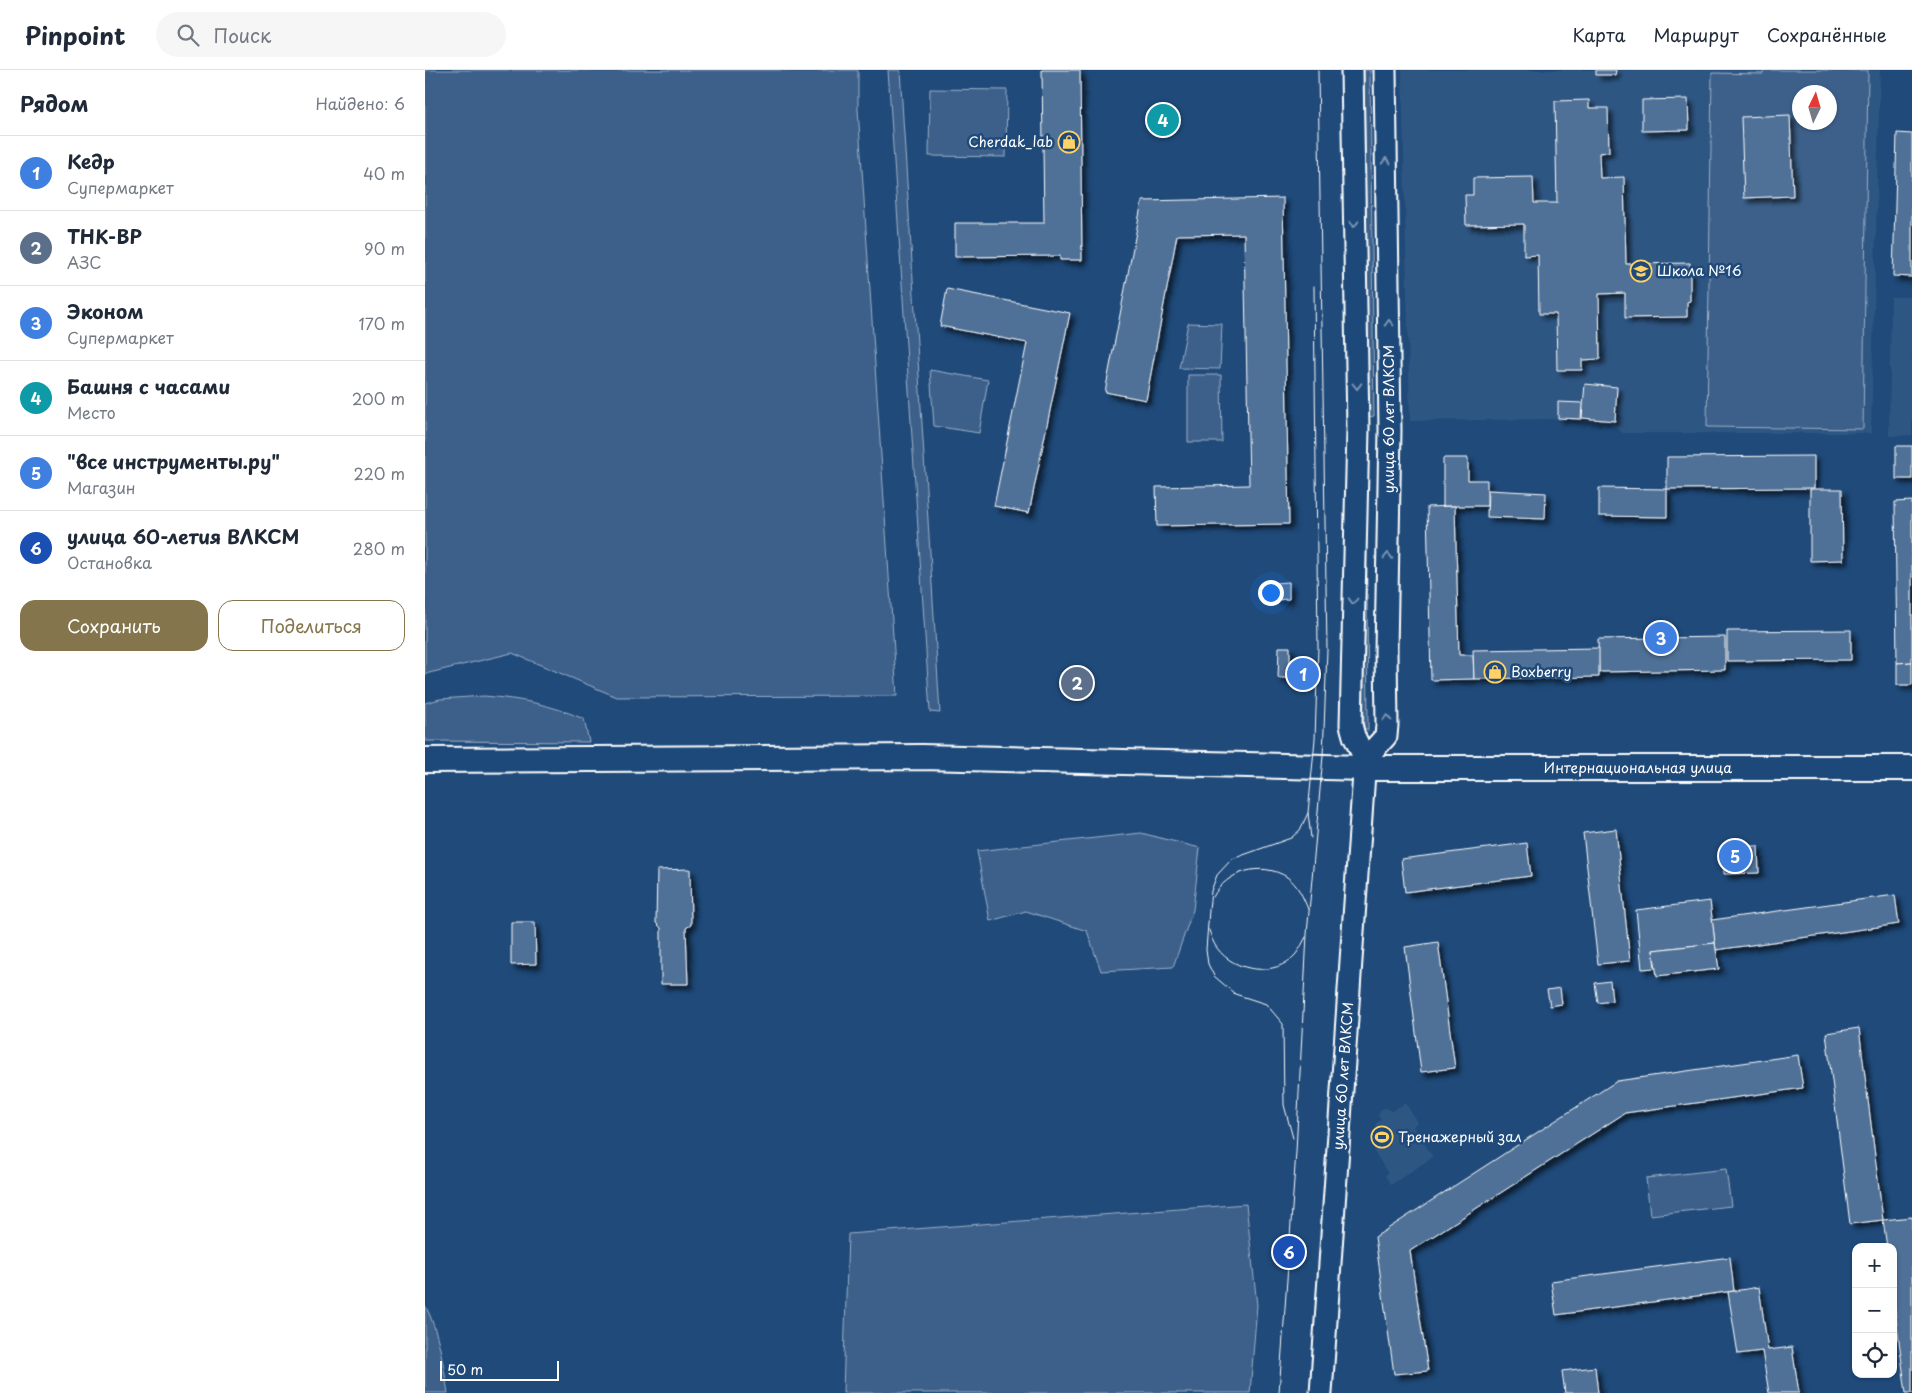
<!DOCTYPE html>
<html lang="ru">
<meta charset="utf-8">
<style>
body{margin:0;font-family:"Playpen Sans",sans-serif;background:#f6f6f7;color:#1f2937}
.controls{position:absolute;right:15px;bottom:15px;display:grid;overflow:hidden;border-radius:10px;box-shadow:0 1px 4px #0004}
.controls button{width:45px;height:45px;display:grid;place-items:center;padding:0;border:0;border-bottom:1px solid #e0e1e3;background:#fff;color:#1f2937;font:25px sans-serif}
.compass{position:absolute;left:1367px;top:15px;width:45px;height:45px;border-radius:50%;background:#fff;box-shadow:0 1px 4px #0004;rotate:5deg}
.scale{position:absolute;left:15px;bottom:12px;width:119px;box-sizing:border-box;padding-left:5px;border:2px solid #fff;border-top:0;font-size:14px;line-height:18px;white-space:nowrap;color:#fff;-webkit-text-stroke:4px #1f4a7a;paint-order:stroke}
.you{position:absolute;left:845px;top:522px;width:18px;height:18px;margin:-12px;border:4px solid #fff;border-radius:50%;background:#1a73e8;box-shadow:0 0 0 8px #1a73e833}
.badge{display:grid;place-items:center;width:32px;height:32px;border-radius:50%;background:#84754c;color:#fff;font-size:16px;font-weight:700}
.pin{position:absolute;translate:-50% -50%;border:2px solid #fff;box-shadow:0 1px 5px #0006}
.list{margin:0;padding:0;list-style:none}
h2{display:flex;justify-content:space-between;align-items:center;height:65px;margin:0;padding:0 20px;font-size:21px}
h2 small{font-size:16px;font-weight:400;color:#747a83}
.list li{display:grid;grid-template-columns:32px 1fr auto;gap:15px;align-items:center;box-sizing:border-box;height:75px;padding:0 20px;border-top:1px solid #e0e1e3}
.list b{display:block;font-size:19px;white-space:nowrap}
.list p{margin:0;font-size:16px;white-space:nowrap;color:#747a83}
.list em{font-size:16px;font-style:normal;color:#747a83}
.actions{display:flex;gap:10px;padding:15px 20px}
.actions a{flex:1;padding:11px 0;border:1px solid #84754c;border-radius:15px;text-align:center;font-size:18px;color:#84754c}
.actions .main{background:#84754c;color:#fff}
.icon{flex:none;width:28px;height:28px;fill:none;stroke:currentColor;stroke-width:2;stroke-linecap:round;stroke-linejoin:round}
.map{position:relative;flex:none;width:1487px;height:1323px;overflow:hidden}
header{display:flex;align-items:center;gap:30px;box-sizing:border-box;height:70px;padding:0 25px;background:#fff;border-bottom:1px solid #e0e1e3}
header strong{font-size:24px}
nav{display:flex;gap:28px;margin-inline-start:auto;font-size:18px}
.search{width:350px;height:45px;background:#f6f6f7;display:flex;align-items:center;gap:12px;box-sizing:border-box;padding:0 18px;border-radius:28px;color:#747a83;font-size:19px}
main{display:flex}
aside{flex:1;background:#fff}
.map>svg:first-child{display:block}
</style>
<header>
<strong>Pinpoint</strong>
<div class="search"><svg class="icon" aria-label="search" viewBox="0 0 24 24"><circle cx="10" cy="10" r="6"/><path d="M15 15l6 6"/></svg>Поиск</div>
<nav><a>Карта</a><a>Маршрут</a><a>Сохранённые</a></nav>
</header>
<main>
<aside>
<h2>Рядом<small>Найдено: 6</small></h2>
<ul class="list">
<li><span class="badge" style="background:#3f7fe0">1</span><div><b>Кедр</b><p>Супермаркет</p></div><em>40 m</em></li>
<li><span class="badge" style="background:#5c6f8a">2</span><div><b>ТНК-ВР</b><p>АЗС</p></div><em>90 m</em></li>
<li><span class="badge" style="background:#3f7fe0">3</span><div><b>Эконом</b><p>Супермаркет</p></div><em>170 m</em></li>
<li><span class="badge" style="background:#0f9aa8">4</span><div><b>Башня с часами</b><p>Место</p></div><em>200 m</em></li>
<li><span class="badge" style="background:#3f7fe0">5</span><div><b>&quot;все инструменты.ру&quot;</b><p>Магазин</p></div><em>220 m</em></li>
<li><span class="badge" style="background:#1a4fb4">6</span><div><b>улица 60-летия ВЛКСМ</b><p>Остановка</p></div><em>280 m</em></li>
</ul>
<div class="actions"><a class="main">Сохранить</a><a>Поделиться</a></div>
</aside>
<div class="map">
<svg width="1487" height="1323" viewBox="0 0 1487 1323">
<defs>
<filter id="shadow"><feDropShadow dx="4.5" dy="4.5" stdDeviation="2.5" flood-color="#0009"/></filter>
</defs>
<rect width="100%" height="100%" fill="#1f4a7a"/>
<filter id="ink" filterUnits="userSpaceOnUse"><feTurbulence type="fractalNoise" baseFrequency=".02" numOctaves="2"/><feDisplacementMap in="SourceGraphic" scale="10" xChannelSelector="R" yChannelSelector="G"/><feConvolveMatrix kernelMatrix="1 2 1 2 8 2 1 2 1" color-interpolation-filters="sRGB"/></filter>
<g filter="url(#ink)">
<!-- built -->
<g fill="#2e5683" fill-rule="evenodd">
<path d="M977,0H1455L1446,363H1198L1186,354L1124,349L985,351ZM1374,22H1404V52H1374Z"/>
<path d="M1466,227H1487V365L1464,366Z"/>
<path d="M980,1033L993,1052L988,1056L1008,1087L966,1115L960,1105L963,1103L949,1082L951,1053L956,1050L953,1046L956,1039L961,1038L967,1041Z"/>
</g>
<!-- green -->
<g fill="#3c618b" stroke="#9eb0c5" fill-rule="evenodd">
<path d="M0,0H433V39L472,626L192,627L87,583L0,604Z"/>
<path d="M463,0H475L515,643L505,642Z"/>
<path d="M939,0H945L949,346L944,347Z"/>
<path d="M1339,0H1443L1438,359L1282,357L1287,3L1338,4ZM1374,22H1404V52H1374Z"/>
<path d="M505,19L582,20L581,87L504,86Z"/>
<path d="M763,253L797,254L795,299L754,298Z"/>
<path d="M505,300L563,310L554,363L509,356Z"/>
<path d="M763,305H796L797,372H763Z"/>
<path d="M936,370H941L943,661L939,658Z"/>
<path d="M59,626C96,629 124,634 159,649L164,672L0,671V633L15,629Z"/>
<path d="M716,763L775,778L768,840L748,897L676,901L662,861L601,841L565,851L552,781Z"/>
<path d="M1301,1099L1306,1136L1225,1145L1221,1108Z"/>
<path d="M821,1134L832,1235L825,1323H418L423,1164Z"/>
<path d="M0,1235C14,1261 18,1294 23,1323H0Z"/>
</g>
<!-- building -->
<g fill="#507197" stroke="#fff" filter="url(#shadow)">
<path d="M617,0H655L657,190H635V186L530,187V153H619Z"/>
<path d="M1171,0H1191L1190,5H1171Z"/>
<path d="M1263,29L1264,60L1217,61V30Z"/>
<path d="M1164,30V38H1183L1184,82L1174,83L1175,108L1199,107L1201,194L1265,193V231L1262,232V247L1200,248V223L1174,224L1175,289L1157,290V300H1132L1131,244H1114L1113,185L1099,186V154L1041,155L1040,125H1048V108L1108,107L1109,133H1132L1130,31Z"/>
<path d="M731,44H745L746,56L731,57Z"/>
<path d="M1365,45L1368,126L1319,128L1316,47Z"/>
<path d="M1472,63L1487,64V207L1468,206Z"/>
<path d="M858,128L864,454L732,456L731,417L824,415L819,164L752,165L721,330L680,322L717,131Z"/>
<path d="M522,219L645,243L604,443L569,436L602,273L515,256Z"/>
<path d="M1160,314L1192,317L1190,351L1157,348Z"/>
<path d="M1133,332L1157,333L1156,349L1133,348Z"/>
<rect x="1471" y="376" width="16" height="33"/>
<path d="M1389,386V418L1242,419V387Z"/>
<path d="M1018,388H1043V410H1062V436H1018Z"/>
<path d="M1174,418L1242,419V447L1174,446Z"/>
<path d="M1385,419H1417L1418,490L1385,491Z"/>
<path d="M1063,420L1121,423L1120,449L1062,447Z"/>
<path d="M1487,431V592L1472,593L1470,432Z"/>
<path d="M1030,436L1034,585H1048L1049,609L1006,610L1002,437Z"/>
<path d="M864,512V529L850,530L849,513Z"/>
<path d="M1426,560V590L1302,591V561Z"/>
<path d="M1300,567V600L1174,602L1173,569Z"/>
<path d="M854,577H865V608H853Z"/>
<path d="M1174,578V607L1049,609L1048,580Z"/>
<path d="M1487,592V615H1472V593Z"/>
<path d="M1191,759L1205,891L1173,894L1158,763Z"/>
<path d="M1102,773L1106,806L980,822L976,789Z"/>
<path d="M1318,776H1333L1334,803L1299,804L1298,784L1318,783Z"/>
<path d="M265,799L266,855L261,858L263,914H236V858L231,853L232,800Z"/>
<path d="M1470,825L1474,854L1291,880L1287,850Z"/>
<path d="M1285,831L1290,873L1228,880L1230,898L1217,899L1211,840Z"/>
<path d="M86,852H110L111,894L86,895Z"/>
<path d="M1013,872L1030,998L996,1002L980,877Z"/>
<path d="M1290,873L1294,899L1232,906L1228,880Z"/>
<path d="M1185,911L1187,931L1173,933L1170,913Z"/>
<path d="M1135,918L1137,934L1125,936L1122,920Z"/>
<path d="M1434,958L1458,1150L1425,1154L1401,963Z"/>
<path d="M1373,985L1378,1018L1200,1043L985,1181L1003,1301L969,1304L950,1167L1192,1011Z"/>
<path d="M1487,1147V1323H1481L1468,1226V1177H1462L1458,1150Z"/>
<path d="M1305,1187L1309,1221L1131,1245L1126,1211Z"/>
<path d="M1334,1217L1343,1280L1367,1277L1374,1323H1344L1337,1281L1313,1284L1303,1222Z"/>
<path d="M1170,1297L1173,1323H1140L1137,1301Z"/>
</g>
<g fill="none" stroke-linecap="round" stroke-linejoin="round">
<!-- tertiary casing -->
<g stroke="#fff" stroke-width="25">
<g id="tertiary">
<path d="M940,689L961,666L962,655L961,582L965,360L960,0"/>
<path d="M896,1323L940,689L929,666L926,655L933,359L927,0"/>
</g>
</g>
<!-- secondary casing -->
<g stroke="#fff" stroke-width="28">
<path id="secondary" d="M0,690L497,687L940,698H1487"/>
</g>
<!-- tertiary -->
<use href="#tertiary" stroke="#1f4a7a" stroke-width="21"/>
<!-- secondary -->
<use href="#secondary" stroke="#1f4a7a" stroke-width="24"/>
<!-- tram -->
<g stroke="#fff" stroke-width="1">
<path d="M886,768L883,743L890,669L893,578L889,216"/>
<path d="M788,827C801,801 837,791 862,807C873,815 878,827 883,839"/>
<path d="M784,860C786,866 788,873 792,878C809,902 851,908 871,884C875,879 878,872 881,867"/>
<path d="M868,1068L859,1035L858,954L841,934L810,924L789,906L783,894L781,880L784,840L786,821L792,805L807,789L866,768L875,760L883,743"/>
<path d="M854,1323L871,1082L882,864L898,686L902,580L893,0"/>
</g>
</g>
<!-- one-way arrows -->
<defs><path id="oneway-chevron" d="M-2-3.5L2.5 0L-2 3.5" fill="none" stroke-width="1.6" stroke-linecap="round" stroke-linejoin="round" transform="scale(1.25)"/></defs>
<g stroke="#7992af">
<use href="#oneway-chevron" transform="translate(961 91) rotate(-91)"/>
<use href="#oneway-chevron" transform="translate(929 154) rotate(89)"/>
<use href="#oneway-chevron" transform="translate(964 253) rotate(-91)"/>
<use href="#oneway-chevron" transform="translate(932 316) rotate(89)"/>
<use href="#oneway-chevron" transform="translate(963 486) rotate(-89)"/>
<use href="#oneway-chevron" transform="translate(928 531) rotate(92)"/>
<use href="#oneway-chevron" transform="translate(962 648) rotate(-90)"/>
</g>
</g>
<!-- icons -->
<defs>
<g id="shop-ring" transform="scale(1.125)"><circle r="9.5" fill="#1f4a7a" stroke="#ffd166" stroke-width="1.5"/><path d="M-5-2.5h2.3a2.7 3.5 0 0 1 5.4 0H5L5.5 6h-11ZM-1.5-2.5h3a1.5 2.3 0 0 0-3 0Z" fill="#ffd166"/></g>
<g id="school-ring" transform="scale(1.125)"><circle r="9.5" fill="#1f4a7a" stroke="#ffd166" stroke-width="1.5"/><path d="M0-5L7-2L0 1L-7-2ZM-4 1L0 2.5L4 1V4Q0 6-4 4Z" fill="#ffd166"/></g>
<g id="stadium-ring" transform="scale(1.125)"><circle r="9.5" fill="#1f4a7a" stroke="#ffd166" stroke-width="1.5"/><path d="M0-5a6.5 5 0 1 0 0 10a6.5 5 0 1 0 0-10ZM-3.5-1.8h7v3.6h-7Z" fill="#ffd166"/></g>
</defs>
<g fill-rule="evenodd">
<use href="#shop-ring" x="644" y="72"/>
<use href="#school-ring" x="1216" y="201"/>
<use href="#shop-ring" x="1070" y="602"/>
<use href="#stadium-ring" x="957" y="1067"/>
</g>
<g text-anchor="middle" stroke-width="5" stroke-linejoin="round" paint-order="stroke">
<!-- poi labels -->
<g font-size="14" fill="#fff" stroke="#1f4a7a" text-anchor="start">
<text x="628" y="77" text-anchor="end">Cherdak_lab</text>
<text x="1232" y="206">Школа №16</text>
<text x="1086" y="607">Boxberry</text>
<text x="973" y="1072">Тренажерный зал</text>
</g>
<!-- street labels -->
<g font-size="14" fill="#fff" stroke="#1f4a7a">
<text transform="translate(964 349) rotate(-90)" y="5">улица 60 лет ВЛКСМ</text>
<text x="1213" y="703">Интернациональная улица</text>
<text transform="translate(918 1006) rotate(-86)" y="5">улица 60 лет ВЛКСМ</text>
</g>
</g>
</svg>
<div class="controls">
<button>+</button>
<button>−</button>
<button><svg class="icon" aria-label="locate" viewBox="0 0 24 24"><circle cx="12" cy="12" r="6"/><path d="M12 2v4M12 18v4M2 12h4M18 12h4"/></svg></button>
</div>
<svg class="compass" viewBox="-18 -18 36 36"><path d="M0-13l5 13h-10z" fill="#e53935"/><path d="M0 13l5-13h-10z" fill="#747a83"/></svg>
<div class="scale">50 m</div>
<div class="you"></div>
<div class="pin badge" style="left:878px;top:604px;background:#3f7fe0">1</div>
<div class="pin badge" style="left:652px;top:613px;background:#5c6f8a">2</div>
<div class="pin badge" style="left:1236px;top:568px;background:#3f7fe0">3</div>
<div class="pin badge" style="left:738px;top:50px;background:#0f9aa8">4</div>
<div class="pin badge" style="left:1310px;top:786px;background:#3f7fe0">5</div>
<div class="pin badge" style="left:864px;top:1182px;background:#1a4fb4">6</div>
</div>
</main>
